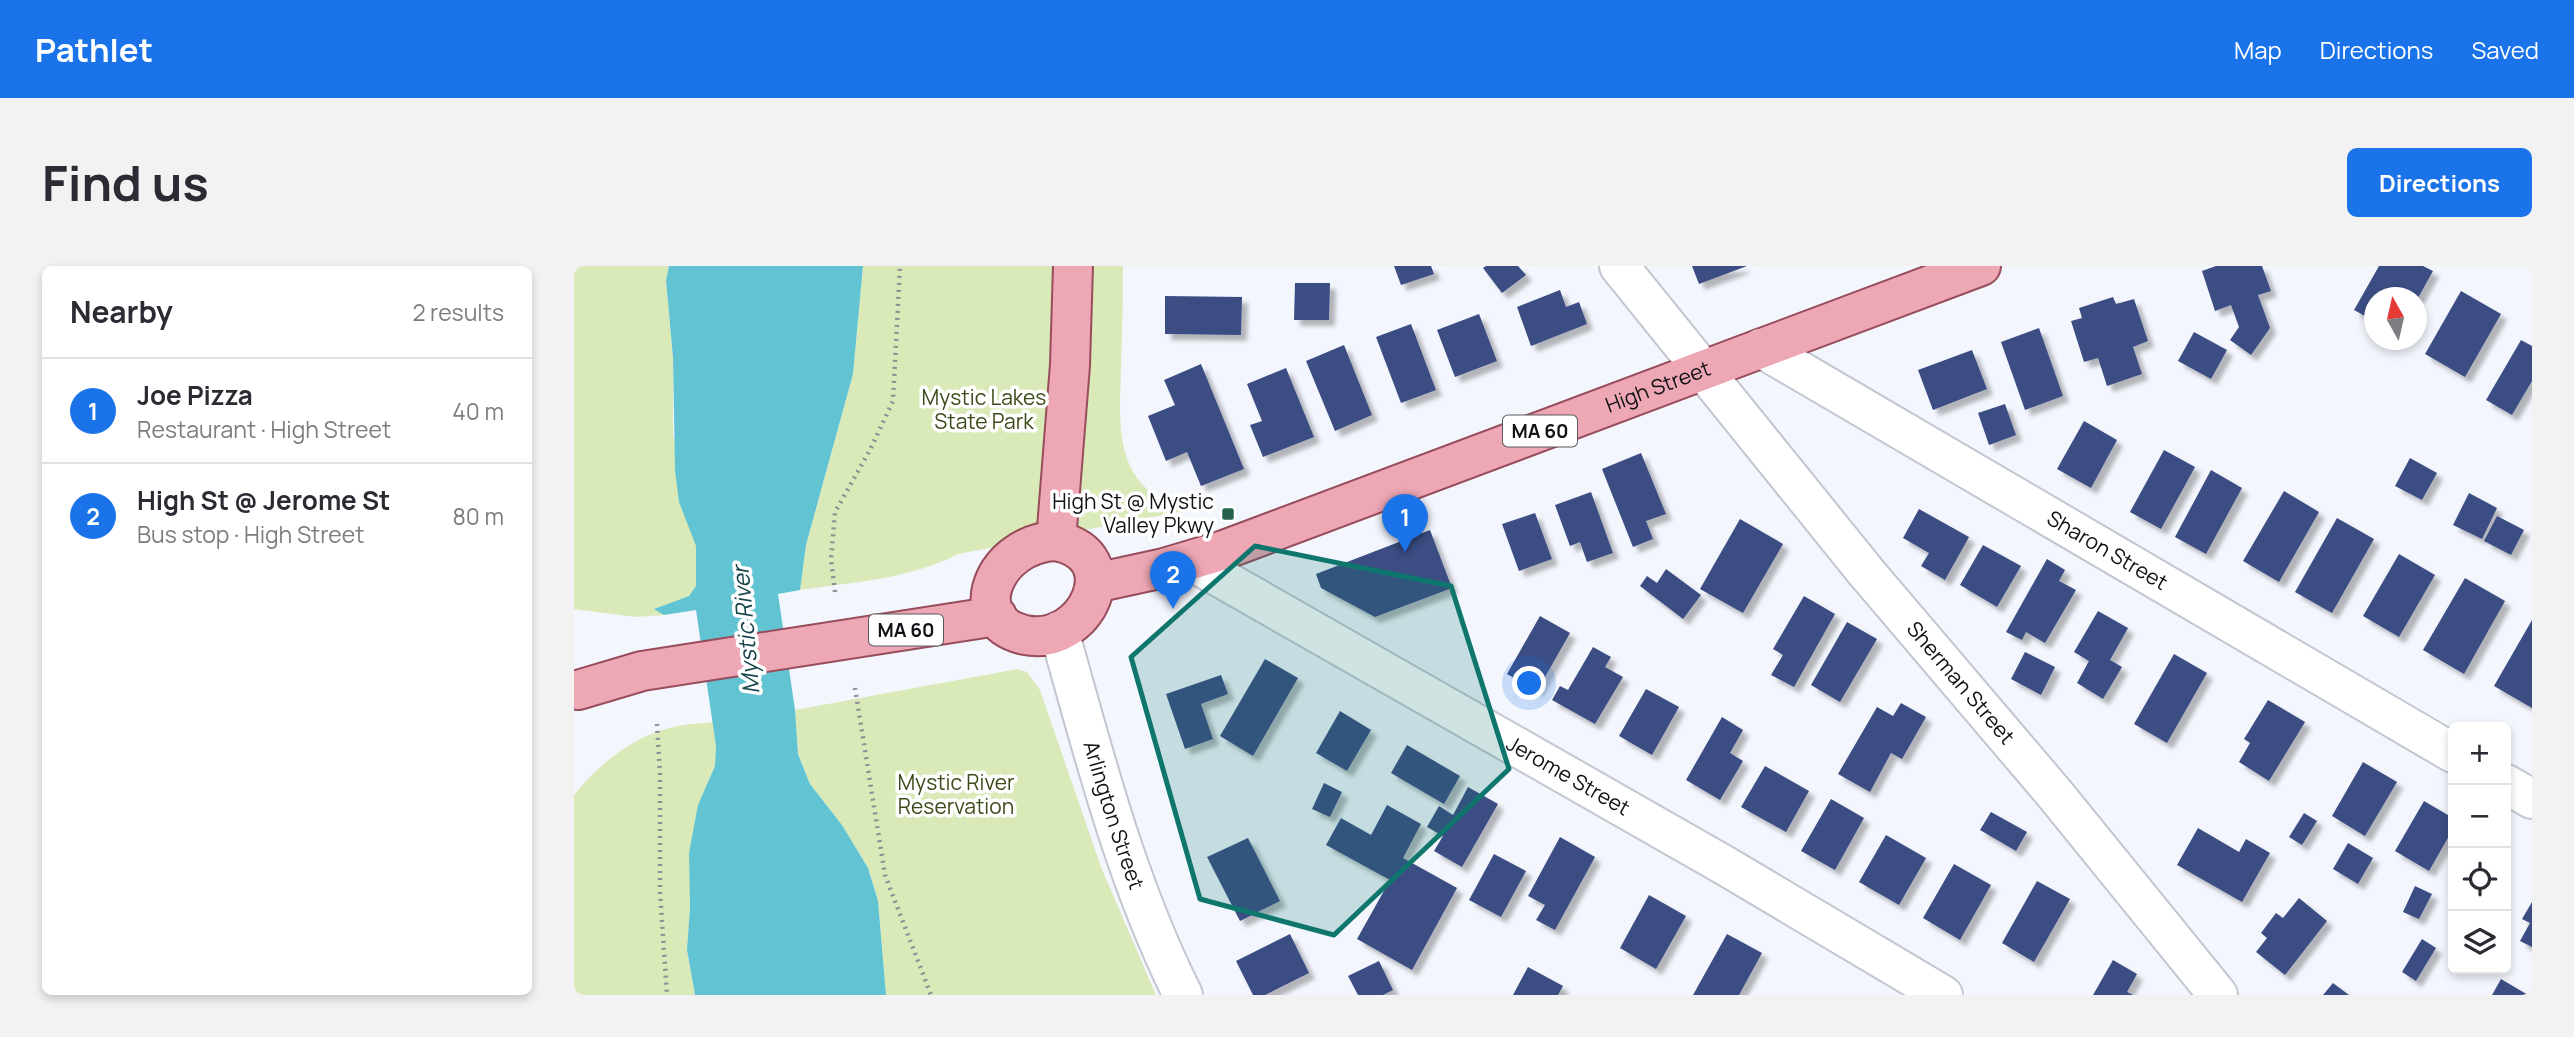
<!DOCTYPE html>
<meta charset="utf-8">
<style>
body{margin:0;font-family:Manrope,sans-serif;background:#f2f2f3;color:#2b2b33}
.controls{position:absolute;right:21px;bottom:21px;display:grid;overflow:hidden;border-radius:10px;box-shadow:0 4px 10px #0003}
.controls button{width:63px;height:63px;display:grid;place-items:center;padding:0;border:0;border-bottom:2px solid #e1e1e2;background:#fff;color:#2b2b33;font:35px sans-serif}
.compass{position:absolute;left:1790px;top:21px;width:63px;height:63px;border-radius:50%;background:#fff;box-shadow:0 4px 10px #0003;rotate:352deg}
.you{position:absolute;left:956px;top:418px;width:24px;height:24px;margin:-18px;border:5px solid #fff;border-radius:50%;background:#1a73e8;box-shadow:0 0 0 10px #1a73e833}
.badge{display:grid;place-items:center;width:46px;height:46px;border-radius:50%;background:#1a73e8;color:#fff;font-size:23px;font-weight:700}
.pin{position:absolute;translate:-50% -58px;filter:drop-shadow(0 2px 4px #0008)}
.pin::after{content:'';position:absolute;top:37px;width:24px;height:21px;background:inherit;clip-path:polygon(0 0,100% 0,50% 100%)}
.list{margin:0;padding:0;list-style:none}
h2{display:flex;justify-content:space-between;align-items:center;height:91px;margin:0;padding:0 28px;font-size:30px}
h2 small{font-size:23px;font-weight:400;color:#7c7c81}
.list li{display:grid;grid-template-columns:46px 1fr auto;gap:21px;align-items:center;box-sizing:border-box;height:105px;padding:0 28px;border-top:2px solid #e1e1e2}
.list b{display:block;font-size:26px;white-space:nowrap}
.list p{margin:0;font-size:23px;white-space:nowrap;color:#7c7c81}
.list em{font-size:23px;font-style:normal;color:#7c7c81}
.icon{flex:none;width:38px;height:38px;fill:none;stroke:currentColor;stroke-width:2;stroke-linecap:round;stroke-linejoin:round}
.map{position:relative;flex:none;width:1958px;height:729px;overflow:hidden;border-radius:10px}
header{display:flex;align-items:center;gap:42px;box-sizing:border-box;height:98px;padding:0 35px;background:#1a73e8;color:#fff}
header strong{font-size:33px}
nav{display:flex;gap:38px;margin-inline-start:auto;font-size:24px}
.intro{display:flex;align-items:center;justify-content:space-between;box-sizing:border-box;height:168px;padding:0 42px}
h1{margin:0;font-size:49px}
.button{padding:18px 32px;border-radius:10px;background:#1a73e8;color:#fff;font-size:24px;font-weight:700}
main{display:flex;gap:42px;padding:0 42px}
aside{flex:1;background:#fff;border-radius:10px;box-shadow:0 4px 10px #0003}
.map>svg:first-child{display:block}
</style>
<header>
<strong>Pathlet</strong>
<nav><a>Map</a><a>Directions</a><a>Saved</a></nav>
</header>
<div class="intro"><h1>Find us</h1><a class="button">Directions</a></div>
<main>
<aside>
<h2>Nearby<small>2 results</small></h2>
<ul class="list">
<li><span class="badge">1</span><div><b>Joe Pizza</b><p>Restaurant · High Street</p></div><em>40 m</em></li>
<li><span class="badge">2</span><div><b>High St @ Jerome St</b><p>Bus stop · High Street</p></div><em>80 m</em></li>
</ul>
</aside>
<div class="map">
<svg width="1958" height="729" viewBox="0 0 1958 729">
<defs>
<filter id="shadow"><feDropShadow dx="6" dy="6" stdDeviation="2" flood-color="#0004"/></filter>
</defs>
<rect width="100%" height="100%" fill="#f3f6fd"/>
<!-- green -->
<g fill="#d9eab8">
<path d="M0,0H95L92,14L99,92V168L117,263L122,280V320L115,330L81,343L90,349L62,351L0,343Z"/>
<path d="M289,0H549C549,34 548,68 547,102C545,167 540,218 610,245L384,288C336,313 280,316 226,324L232,279L279,108Z"/>
<path d="M444,403L453,406L466,424L527,601L582,729H312L304,635L294,602L268,559L236,518L224,487L221,444Z"/>
<path d="M139,456L142,480L141,500L124,539L113,684L121,729H0V529C24,499 57,472 95,462C109,458 124,458 139,456Z"/>
</g>
<!-- water -->
<path fill="#62c3d3" d="M95,0H289L279,108L232,279L226,324L204,328L221,444L224,488L236,518L268,559L294,602L304,635L312,729H121L113,684L116,641L115,587L124,539L141,500L142,480L122,344L90,349L80,343L115,330L122,320V280L105,236L101,204L99,92L92,14Z"/>
<!-- building -->
<g fill="#3b4d83" filter="url(#shadow)">
<path d="M820,0H857L860,8L827,19Z"/>
<path d="M912,0H944L952,9L928,27L909,2Z"/>
<path d="M1118,0H1173L1125,18Z"/>
<path d="M1642,0H1688L1697,25L1684,29L1696,62L1677,89L1656,74L1665,61L1657,39L1641,45L1628,5Z"/>
<path d="M1805,0H1849L1859,5L1844,32H1800V55L1780,44Z"/>
<path d="M721,17H756L755,54H720Z"/>
<path d="M986,24L992,41L1005,36L1013,58L957,80L943,41Z"/>
<path d="M1887,25L1927,48L1891,111L1851,88Z"/>
<path d="M591,30L668,31L667,69L591,68Z"/>
<path d="M1539,31L1542,38L1560,33L1574,75L1559,81L1568,108L1533,120L1524,92L1510,96L1497,55L1508,52L1505,42Z"/>
<path d="M905,48L923,95L881,111L863,64Z"/>
<path d="M837,58L862,124L827,137L802,71Z"/>
<path d="M1465,62L1489,130L1451,144L1427,76Z"/>
<path d="M1620,66L1653,84L1637,113L1604,95Z"/>
<path d="M1947,74L1958,80V115L1938,149L1912,134Z"/>
<path d="M770,79L798,149L761,165L732,95Z"/>
<path d="M1398,84L1413,123L1359,144L1344,104Z"/>
<path d="M627,98L670,203L627,220L613,186L592,195L574,150L601,139L590,114Z"/>
<path d="M712,102L740,171L689,191L676,159L688,155L673,118Z"/>
<path d="M1431,138L1442,169L1415,179L1404,147Z"/>
<path d="M1510,155L1543,174L1517,222L1483,203Z"/>
<path d="M1590,184L1621,201L1587,263L1556,246Z"/>
<path d="M1067,187L1092,248L1072,255L1079,273L1059,281L1028,203Z"/>
<path d="M1836,192L1863,207L1848,234L1821,220Z"/>
<path d="M1637,204L1668,222L1632,288L1601,271Z"/>
<path d="M1710,225L1745,246L1705,316L1669,295Z"/>
<path d="M1017,226L1039,287L1013,296L1006,276L996,280L981,239Z"/>
<path d="M1895,227L1923,242L1908,273L1879,259Z"/>
<path d="M1345,243L1395,271L1371,314L1347,300L1355,287L1329,272Z"/>
<path d="M961,247L978,293L945,305L928,258Z"/>
<path d="M1923,250L1950,264L1937,289L1910,275Z"/>
<path d="M1763,252L1800,273L1758,347L1721,326Z"/>
<path d="M1166,253L1209,278L1169,347L1126,323Z"/>
<path d="M856,264L878,322L801,351L747,322L742,308Z"/>
<path d="M1409,279L1447,300L1423,341L1386,319Z"/>
<path d="M1825,288L1861,309L1825,371L1789,350Z"/>
<path d="M1473,293L1491,304L1485,315L1502,324L1471,377L1452,366L1448,374L1432,366Z"/>
<path d="M1092,303L1127,329L1109,353L1066,320L1073,310L1083,317Z"/>
<path d="M1891,312L1931,335L1890,408L1849,384Z"/>
<path d="M1230,330L1261,348L1220,421L1197,409L1209,389L1199,383Z"/>
<path d="M1524,345L1554,362L1536,394L1548,401L1529,433L1503,417L1515,395L1500,386Z"/>
<path d="M966,350L996,367L963,425L933,408Z"/>
<path d="M1958,354V442L1920,420Z"/>
<path d="M1273,356L1303,373L1266,436L1237,419Z"/>
<path d="M1019,381L1037,391L1031,401L1049,411L1021,458L978,434L986,420L994,424Z"/>
<path d="M1451,386L1481,401L1467,429L1437,413Z"/>
<path d="M1600,388L1633,407L1593,477L1560,458Z"/>
<path d="M691,393L724,412L679,490L646,470Z"/>
<path d="M647,409L654,428L627,438L639,473L611,483L592,428Z"/>
<path d="M1072,423L1105,441L1078,489L1045,470Z"/>
<path d="M1694,434L1731,456L1695,515L1665,496L1676,477L1670,473Z"/>
<path d="M1327,437L1352,451L1328,493L1317,487L1296,526L1264,508L1303,441L1319,450Z"/>
<path d="M766,445L797,464L773,505L742,487Z"/>
<path d="M1148,451L1169,464L1156,487L1169,495L1146,534L1112,514Z"/>
<path d="M833,479L886,510L870,538L817,507Z"/>
<path d="M1789,496L1823,516L1791,570L1758,550Z"/>
<path d="M1191,500L1235,525L1212,566L1167,541Z"/>
<path d="M750,517L768,526L756,551L738,543Z"/>
<path d="M894,521L924,538L888,601L860,585L869,570L853,561L865,540L879,549Z"/>
<path d="M1257,533L1290,552L1261,604L1227,585Z"/>
<path d="M1850,535L1879,552V563L1855,605L1821,585Z"/>
<path d="M813,539L847,558L829,592L883,622L838,704L783,673L816,614L752,579L767,552L797,569Z"/>
<path d="M1417,546L1453,566L1442,585L1406,564Z"/>
<path d="M1730,547L1743,555L1728,579L1715,571Z"/>
<path d="M1624,562L1665,586L1672,573L1696,587L1668,636L1603,599Z"/>
<path d="M1312,569L1352,592L1325,639L1285,616Z"/>
<path d="M986,571L1021,591L981,664L962,654L971,639L954,630Z"/>
<path d="M674,572L706,635L666,655L633,591Z"/>
<path d="M1774,577L1799,592L1784,618L1759,603Z"/>
<path d="M920,588L952,605L927,651L895,634Z"/>
<path d="M1380,598L1417,619L1386,674L1349,652Z"/>
<path d="M1463,615L1496,633L1460,696L1428,677Z"/>
<path d="M1841,620L1858,628L1845,653L1829,646Z"/>
<path d="M1075,629L1112,650L1082,703L1046,682Z"/>
<path d="M1725,632L1753,655L1711,709L1682,686L1693,672L1687,667L1702,647L1709,652Z"/>
<path d="M1958,636V681L1946,675L1956,657L1948,653Z"/>
<path d="M716,668L735,707L691,729H679L662,695Z"/>
<path d="M1153,668L1188,687L1165,729H1119Z"/>
<path d="M1848,673L1862,682L1842,715L1828,706Z"/>
<path d="M1539,694L1563,708L1553,726L1559,729H1519Z"/>
<path d="M805,695L819,724L809,729H784L774,710Z"/>
<path d="M954,701L989,720L984,729H939Z"/>
<path d="M1927,713L1954,729H1918Z"/>
<path d="M1759,717L1775,729H1749Z"/>
</g>
<g fill="none" stroke-linecap="round" stroke-linejoin="round">
<!-- minor casing -->
<g stroke="#c2c6d1" stroke-width="42">
<g id="minor">
<path id="s1" d="M1045,0L1292,306L1480,527L1644,729"/>
<path id="s2" d="M1187,82L1879,487"/>
<path id="s3" d="M617,295L1150,599L1369,729"/>
<path id="s4" d="M485,365C520,489 551,613 609,729"/>
<path d="M1932,518L1958,533"/>
</g>
</g>
<!-- major casing -->
<g stroke="#984d5c" stroke-width="42">
<g id="major">
<path d="M482,275C556,289 512,382 451,369C388,355 420,277 482,275Z"/>
<path d="M482,275L496,99L499,0"/>
<path id="s5" d="M521,317L590,302L650,284L1407,0"/>
<path d="M4,424L68,405L423,350"/>
</g>
</g>
<!-- path -->
<g stroke="#8c8f94" stroke-width="4.5" stroke-dasharray="2 5" stroke-linecap="butt">
<path d="M261,326L257,294L261,246L296,184L319,135L326,0"/>
<path d="M281,422L311,609L357,729"/>
<path d="M83,458L86,508V626L93,729"/>
</g>
<!-- minor -->
<use href="#minor" stroke="#fff" stroke-width="38"/>
<!-- major -->
<use href="#major" stroke="#eea7b4" stroke-width="38"/>
</g>
<!-- marked area -->
<path fill="#0f766e" fill-opacity="0.2" stroke="#0f766e" stroke-width="5" stroke-linejoin="round" d="M681,280L877,320L935,503L760,669L626,633L557,391Z"/>
<!-- markers -->
<rect fill="#27624c" stroke="#fff" stroke-width="2.5" x="647" y="241" width="14" height="14" rx="3.5"/>
<g text-anchor="middle" stroke-width="7" stroke-linejoin="round" paint-order="stroke">
<!-- shield labels -->
<g fill="#fff" stroke="#58595c" stroke-width="2">
<rect x="929" y="149.5" width="74" height="31" rx="5"/>
<rect x="295" y="348.5" width="74" height="31" rx="5"/>
</g>
<g font-size="19" font-weight="bold" fill="#101216">
<text x="966" y="172">MA 60</text>
<text x="332" y="371">MA 60</text>
</g>
<!-- street labels -->
<g font-size="21" fill="#101216" stroke="#fff">
<text dy="7" stroke="none"><textPath href="#s5" startOffset="597">High Street</textPath></text>
<text dy="7" stroke="none"><textPath href="#s2" startOffset="401">Sharon Street</textPath></text>
<text dy="7" stroke="none"><textPath href="#s1" startOffset="539">Sherman Street</textPath></text>
<text dy="7" stroke="none"><textPath href="#s3" startOffset="434">Jerome Street</textPath></text>
<text dy="7" stroke="none"><textPath href="#s4" startOffset="192">Arlington Street</textPath></text>
</g>
<!-- park labels -->
<g font-size="21" fill="#3c4b1a" stroke="#fff">
<text x="410" y="139">Mystic Lakes<tspan x="410" dy="24">State Park</tspan></text>
<text x="382" y="524">Mystic River<tspan x="382" dy="24">Reservation</tspan></text>
</g>
<!-- poi labels -->
<g font-size="21" fill="#101216" stroke="#fff" text-anchor="end">
<text x="640" y="243">High St @ Mystic<tspan x="640" dy="24">Valley Pkwy</tspan></text>
</g>
<!-- water labels -->
<g font-size="23" font-style="italic" fill="#18454c" stroke="#fff">
<text transform="translate(172 364) rotate(-95)" y="8">Mystic River</text>
</g>
</g>
</svg>
<div class="controls">
<button>+</button>
<button>−</button>
<button><svg class="icon" aria-label="locate" viewBox="0 0 24 24"><circle cx="12" cy="12" r="6"/><path d="M12 2v4M12 18v4M2 12h4M18 12h4"/></svg></button>
<button><svg class="icon" aria-label="layers" viewBox="0 0 24 24"><path d="M12 4l9 5-9 5-9-5zM3 14l9 5 9-5"/></svg></button>
</div>
<svg class="compass" viewBox="-18 -18 36 36"><path d="M0-13l5 13h-10z" fill="#e53935"/><path d="M0 13l5-13h-10z" fill="#7c7c81"/></svg>
<div class="you"></div>
<div class="pin badge" style="left:831px;top:286px">1</div>
<div class="pin badge" style="left:599px;top:343px">2</div>
</div>
</main>
